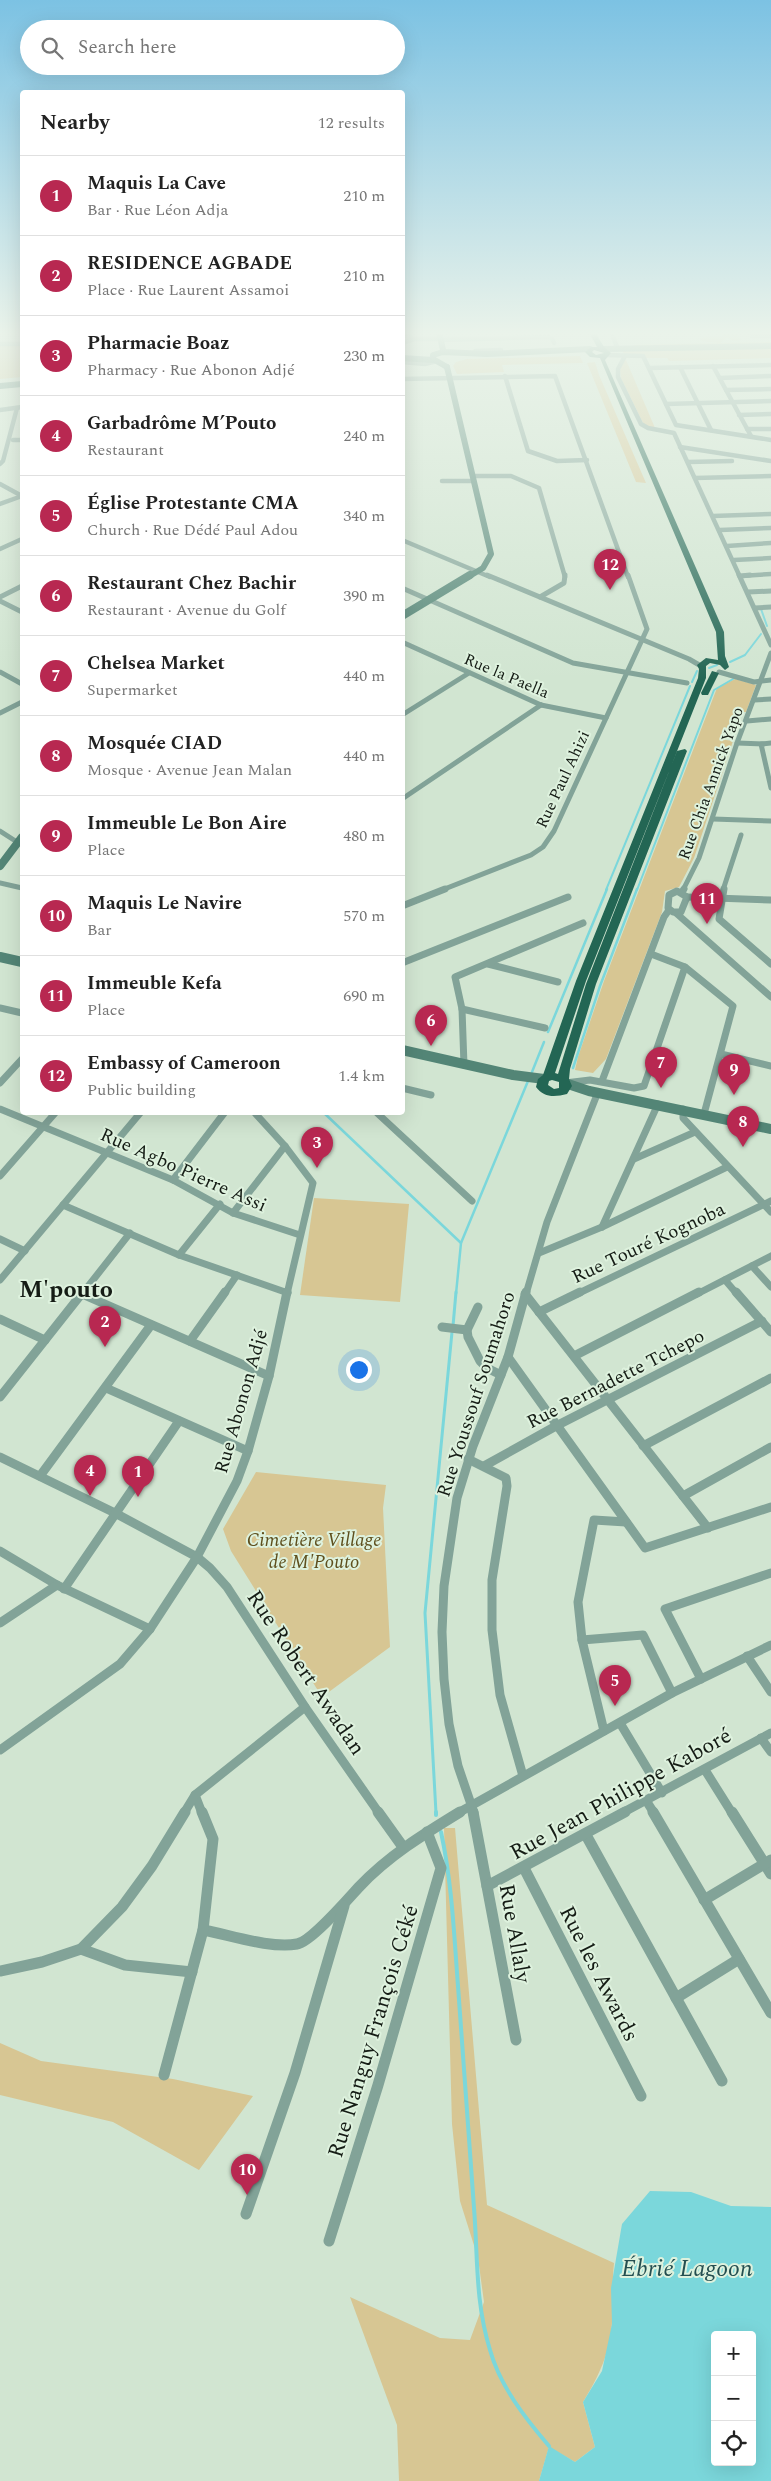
<!DOCTYPE html>
<meta charset="utf-8">
<style>
body{margin:0;font-family:Spectral,serif;background:#f6f6f6;color:#222}
.controls{position:absolute;right:15px;bottom:15px;display:grid;overflow:hidden;border-radius:5px;box-shadow:0 5px 20px #0002}
.controls button{width:45px;height:45px;display:grid;place-items:center;padding:0;border:0;border-bottom:1px solid #e0e0e0;background:#fff;color:#222;font:25px sans-serif}
.you{position:absolute;left:358px;top:1369px;width:18px;height:18px;margin:-12px;border:4px solid #fff;border-radius:50%;background:#1a73e8;box-shadow:0 0 0 8px #1a73e833}
.badge{display:grid;place-items:center;width:32px;height:32px;border-radius:50%;background:#b82851;color:#fff;font-size:16px;font-weight:700}
.pin{position:absolute;translate:-50% -41px;filter:drop-shadow(0 1px 2px #0008)}
.pin::after{content:'';position:absolute;top:26px;width:18px;height:15px;background:inherit;clip-path:polygon(0 0,100% 0,50% 100%)}
.list{margin:0;padding:0;list-style:none}
h2{display:flex;justify-content:space-between;align-items:center;height:65px;margin:0;padding:0 20px;font-size:21px}
h2 small{font-size:16px;font-weight:400;color:#767676}
.list li{display:grid;grid-template-columns:32px 1fr auto;gap:15px;align-items:center;box-sizing:border-box;height:80px;padding:0 20px;border-top:1px solid #e0e0e0}
.list b{display:block;font-size:19px;white-space:nowrap}
.list p{margin:0;font-size:16px;white-space:nowrap;color:#767676}
.list em{font-size:16px;font-style:normal;color:#767676}
.icon{flex:none;width:28px;height:28px;fill:none;stroke:currentColor;stroke-width:2;stroke-linecap:round;stroke-linejoin:round}
.map{position:relative;flex:none;width:771px;height:2481px;overflow:hidden}
.search{position:absolute;background:#fff;box-shadow:0 5px 20px #0002;left:20px;top:20px;width:385px;height:55px;display:flex;align-items:center;gap:12px;box-sizing:border-box;padding:0 18px;border-radius:28px;color:#767676;font-size:19px}
.panel{position:absolute;background:#fff;box-shadow:0 5px 20px #0002;left:20px;top:90px;width:385px;height:1025px;border-radius:5px}
.map>svg:first-child{display:block}
</style>
<div class="map">
<svg width="771" height="2481" viewBox="0 0 771 2481">
<rect width="100%" height="100%" fill="#d1e5d1"/>
<!-- green -->
<g fill="#d7c693">
<path d="M717,332H736L741,340L733,341L727,337L720,343L771,342V358L669,361L667,358H627L620,348L635,345L719,343L702,341L699,338L722,336V334Z"/>
<path d="M0,345H22V377L0,379Z"/>
<path d="M580,356L583,363L502,365L504,372L457,374L453,366L456,362L467,359Z"/>
<path d="M624,360H626L655,428L644,425L621,378L620,370Z"/>
<path d="M595,362L599,375L646,483L636,482L587,363Z"/>
<path d="M735,679L756,685L746,712H738L735,715L726,740L733,741L694,858L679,887L665,891L662,912L606,1059L593,1073L575,1070L578,1057L604,981L717,688Z"/>
<path d="M314,1198L409,1204L400,1302L300,1295Z"/>
<path d="M256,1472L386,1485L383,1508L390,1647L322,1697L231,1551L223,1529Z"/>
<path d="M444,1828H455L487,2205L614,2263C612,2283 613,2302 612,2322C611,2351 598,2378 583,2402L595,2447L575,2462L549,2447L539,2481H399L397,2425L350,2297L440,2338L470,2340L484,2302L478,2258L460,2201L452,2124Z"/>
<path d="M0,2043L41,2061L173,2079L253,2096L199,2170L113,2122L0,2095Z"/>
</g>
<!-- water -->
<path fill="#7bd7db" fill-rule="evenodd" d="M650,2191L691,2192L731,2206L771,2207V2481H539L549,2446L575,2462L595,2447L583,2402L602,2371L612,2324L611,2288L622,2224ZM715,2335H752V2462H715Z"/>
<g fill="none" stroke-linecap="round" stroke-linejoin="round">
<!-- stream-far3 -->
<g stroke="#7bd7db" stroke-width="2">
<path d="M761,609L767,626"/>
<path d="M730,662L745,655L761,634"/>
<path d="M709,668L717,665"/>
<path d="M692,682L697,671"/>
<path d="M606,890L690,686"/>
<path d="M637,890L714,690L733,679"/>
</g>
<!-- stream-far2 -->
<g stroke="#7bd7db" stroke-width="2.5">
<path d="M548,1032L607,889"/>
<path d="M573,1068L600,986L637,889"/>
<path d="M532,1072L544,1042"/>
<path d="M323,1112L461,1243"/>
<path d="M456,1294L461,1243L528,1081"/>
</g>
<!-- stream-far1 -->
<g stroke="#7bd7db" stroke-width="3">
<path d="M453,1326L456,1292"/>
<path d="M436,1813L425,1613L452,1332"/>
</g>
<!-- stream -->
<g stroke="#7bd7db" stroke-width="4">
<path d="M436,1812V1815"/>
<path d="M441,1832C452,1883 454,1934 458,1986C463,2060 469,2134 474,2208C478,2258 475,2301 490,2350C500,2386 525,2418 549,2446"/>
</g>
<!-- minor-far4 -->
<g stroke="#82a398" stroke-width="4.5">
<path d="M611,332L617,347L611,349"/>
<path d="M402,334L414,339"/>
<path d="M752,336H771"/>
<path d="M440,340L548,337L552,338L554,343"/>
<path d="M402,343L414,339H440"/>
<path d="M0,344H22"/>
<path d="M475,351L501,350"/>
<path d="M606,355L643,356L676,425L771,440"/>
<path d="M625,356L618,369V377L641,424L648,428L674,433L740,577"/>
<path d="M402,362L425,364L437,361"/>
<path d="M713,366L751,436"/>
<path d="M680,367L711,430"/>
<path d="M650,368L771,365"/>
<path d="M505,376L528,451L557,461L587,460"/>
<path d="M720,378L771,376"/>
<path d="M402,379L555,376L628,577"/>
<path d="M726,390L771,389"/>
<path d="M666,404L771,401"/>
<path d="M0,410L22,407"/>
<path d="M739,415L771,414"/>
<path d="M747,429H771"/>
<path d="M13,440H22"/>
<path d="M680,447L771,461"/>
<path d="M688,462L732,461"/>
<path d="M0,464L3,461L17,408"/>
<path d="M473,476H511L539,488L565,577"/>
<path d="M695,478L771,476"/>
<path d="M442,481H474"/>
<path d="M0,484L22,496"/>
<path d="M0,504L22,496"/>
<path d="M713,516L771,514"/>
<path d="M720,530L771,528"/>
<path d="M402,540L490,577"/>
<path d="M727,546L771,543"/>
<path d="M0,549L22,539"/>
<path d="M734,560L771,558"/>
<path d="M741,576L771,574"/>
</g>
<!-- minor-far3 -->
<g stroke="#82a398" stroke-width="5">
<path d="M487,575L689,659L701,666"/>
<path d="M739,575L771,645"/>
<path d="M741,576L750,575"/>
<path d="M402,588L573,663L687,683"/>
<path d="M748,592L771,591"/>
<path d="M0,597L22,586"/>
<path d="M540,597L564,583L565,575"/>
<path d="M0,601L22,612"/>
<path d="M755,608L771,607"/>
<path d="M402,642L541,705L606,718"/>
<path d="M0,672L22,684"/>
<path d="M719,672L754,682L771,680"/>
<path d="M754,700L771,699"/>
<path d="M0,713L22,702"/>
<path d="M402,715L469,673"/>
<path d="M747,721L771,719"/>
<path d="M737,743L764,744"/>
<path d="M771,743L761,744L771,788"/>
<path d="M402,799L541,705"/>
<path d="M713,819L771,821"/>
<path d="M0,831L17,842"/>
<path d="M0,883L22,888"/>
<path d="M442,890L531,855L543,847L554,831L647,629L628,575"/>
<path d="M683,890L699,858L737,743L771,653"/>
<path d="M723,890L741,835"/>
</g>
<!-- minor-far2 -->
<g stroke="#82a398" stroke-width="7">
<path d="M724,889L719,919L771,964"/>
<path d="M677,891L687,897L681,912H673L668,908L669,895Z"/>
<path d="M682,892L684,889"/>
<path d="M687,897L771,900"/>
<path d="M402,906L445,889"/>
<path d="M676,913L771,997"/>
<path d="M651,954L685,967L733,1006L704,1114"/>
<path d="M402,963L568,897"/>
<path d="M488,964L558,982"/>
<path d="M0,1008L22,1013"/>
<path d="M462,1009L545,1028"/>
<path d="M721,1054L771,1066"/>
<path d="M464,1065L462,1009L455,977L583,923"/>
<path d="M602,1081L664,917L669,910"/>
<path d="M0,1083L22,1059"/>
<path d="M565,1083L590,1080L634,1088L644,1086L685,967"/>
<path d="M402,1088L431,1095"/>
<path d="M0,1109L173,1180L233,1213L300,1235"/>
<path d="M683,1109V1118L771,1212"/>
<path d="M254,1112L285,1146L313,1183L287,1294"/>
<path d="M376,1112L472,1201"/>
<path d="M634,1159L695,1132"/>
<path d="M0,1176L56,1112"/>
<path d="M173,1180L225,1112"/>
<path d="M63,1205L179,1255L288,1293"/>
<path d="M233,1213L285,1146"/>
<path d="M602,1227L658,1104"/>
<path d="M0,1239L25,1251"/>
<path d="M539,1253L602,1227L727,1167"/>
<path d="M179,1255L220,1204"/>
<path d="M752,1266L771,1287"/>
<path d="M0,1280L141,1112"/>
<path d="M725,1280L737,1294"/>
<path d="M82,1294L130,1233"/>
<path d="M224,1294L237,1275"/>
<path d="M526,1294L547,1222L598,1092"/>
<path d="M577,1294L771,1201"/>
<path d="M697,1294L771,1256"/>
</g>
<!-- minor-far1 -->
<g stroke="#82a398" stroke-width="9">
<path d="M736,1292L771,1332"/>
<path d="M82,1294L269,1376"/>
<path d="M525,1294L708,1528"/>
<path d="M478,1307L467,1330L468,1337L480,1361L487,1368L501,1375"/>
<path d="M539,1312L580,1292"/>
<path d="M0,1319L45,1340"/>
<path d="M442,1327L467,1330"/>
<path d="M190,1341L225,1292"/>
<path d="M574,1356L699,1292"/>
<path d="M508,1357L645,1548L771,1507"/>
<path d="M106,1388L248,1451"/>
<path d="M0,1397L83,1292"/>
<path d="M643,1446L771,1378"/>
<path d="M0,1457L115,1513L197,1557L210,1568L227,1587L305,1707L379,1813"/>
<path d="M468,1459L506,1478L507,1486L492,1580V1630L500,1695L523,1776"/>
<path d="M484,1466L556,1426L762,1321"/>
<path d="M40,1476L151,1325"/>
<path d="M683,1496L771,1447"/>
<path d="M0,1551L57,1585L150,1629"/>
<path d="M64,1589L179,1421"/>
<path d="M0,1623L57,1585"/>
<path d="M582,1640L643,1635L672,1693"/>
<path d="M747,1656L771,1692"/>
<path d="M701,1679L665,1609L771,1573"/>
<path d="M620,1723L662,1793"/>
<path d="M604,1731L582,1640L578,1602L594,1520L626,1522"/>
<path d="M761,1738L771,1752"/>
<path d="M0,1750L120,1664L150,1629L197,1557L237,1481L248,1451L269,1376L287,1292"/>
<path d="M705,1770L732,1813"/>
<path d="M195,1795L202,1813"/>
<path d="M647,1802L654,1813"/>
<path d="M184,1813L195,1795L305,1707"/>
<path d="M458,1813L672,1693L771,1645"/>
<path d="M474,1813L458,1766L449,1724L444,1679L442,1632L444,1586L457,1498L473,1446L508,1357L526,1292"/>
<path d="M622,1813L771,1733"/>
</g>
<!-- minor -->
<g stroke="#82a398" stroke-width="11">
<path d="M378,1812L403,1847"/>
<path d="M473,1812L516,2040"/>
<path d="M653,1812L771,2013"/>
<path d="M732,1812L771,1874"/>
<path d="M586,1835L722,2081"/>
<path d="M524,1868L641,2096"/>
<path d="M487,1886L625,1812"/>
<path d="M704,1900L771,1860"/>
<path d="M203,1930C230,1935 271,1949 297,1944C311,1942 348,1899 359,1887C388,1856 424,1834 460,1812"/>
<path d="M81,1949L125,1965L192,1972"/>
<path d="M0,1971L42,1962L81,1949L122,1907L152,1866L185,1812"/>
<path d="M676,1998L739,1959"/>
<path d="M164,2075L203,1930L213,1839L202,1812"/>
<path d="M246,2214L295,2073L344,1906"/>
<path d="M329,2241L378,2085L441,1868L427,1832"/>
</g>
<!-- secondary-far2 -->
<g stroke="#538576" stroke-width="6">
<path d="M439,332L443,350"/>
<path d="M604,349L771,346"/>
<path d="M402,358L434,360"/>
<path d="M447,367L433,359V355L443,352L487,354L590,349"/>
<path d="M447,367L491,554L483,568L468,577"/>
<path d="M0,386L22,384"/>
</g>
<!-- secondary-far1 -->
<g stroke="#538576" stroke-width="8">
<path d="M402,616L470,575"/>
<path d="M0,866L22,837"/>
</g>
<!-- secondary -->
<g stroke="#538576" stroke-width="10">
<path d="M0,957L22,962"/>
<path d="M402,1050L513,1075L544,1079"/>
<path d="M565,1083L589,1091L771,1129"/>
</g>
<!-- trunk -->
<g fill="#236654" fill-rule="evenodd">
<path d="M589,332H595L604,347L611,353L605,360L724,632L725,656L729,667L725,670L720,665L710,663L706,666V678L586,981L555,1073L558,1074L586,984L677,751L685,749L687,751L596,984L570,1069L569,1079L572,1086L567,1094C555,1097 544,1098 536,1087L538,1079L543,1075L576,981L698,678L699,669L697,665L706,658L718,660L716,632L600,358L590,357L585,352L591,347H597ZM594,350L604,353L596,355L592,352ZM552,1080L559,1082V1088L554,1089L548,1085L549,1081Z"/>
<path d="M712,671L719,673L708,695H702L701,693Z"/>
</g>
</g>
<!-- sky -->
<linearGradient id="sky" x2="0" y2="1"><stop stop-color="#7cc2e3"/><stop offset="0.49" stop-color="#eaf3ea"/><stop offset="1" stop-color="#eaf3ea" stop-opacity="0"/></linearGradient>
<rect width="771" height="680" fill="url(#sky)"/>
<g text-anchor="middle" stroke-width="4" stroke-linejoin="round" paint-order="stroke">
<!-- far-street labels -->
<g font-size="16" fill="#151c15" stroke="#def2de">
<text transform="translate(507 675) rotate(23)" y="6">Rue la Paella</text>
<text transform="translate(562 779) rotate(-65)" y="6">Rue Paul Ahizi</text>
<text transform="translate(710 783) rotate(-70)" y="6">Rue Chia Annick Yapo</text>
</g>
<!-- street labels -->
<g font-size="19" fill="#151c15" stroke="#def2de">
<text transform="translate(184 1169) rotate(24)" y="7">Rue Agbo Pierre Assi</text>
<text transform="translate(648 1242) rotate(-25)" y="7">Rue Touré Kognoba</text>
<text transform="translate(615 1378) rotate(-27)" y="7">Rue Bernadette Tchepo</text>
<text transform="translate(475 1394) rotate(-72)" y="7">Rue Youssouf Soumahoro</text>
<text transform="translate(240 1401) rotate(-74)" y="7">Rue Abonon Adjé</text>
</g>
<!-- park labels -->
<g font-size="19" font-style="italic" fill="#5e4f1d" stroke="#def2de">
<text x="314" y="1546">Cimetière Village<tspan x="314" dy="22">de M'Pouto</tspan></text>
</g>
<!-- near-street labels -->
<g font-size="22" fill="#151c15" stroke="#def2de">
<text transform="translate(307 1672) rotate(56)" y="8">Rue Robert Awadan</text>
<text transform="translate(620 1793) rotate(-29)" y="8">Rue Jean Philippe Kaboré</text>
<text transform="translate(516 1933) rotate(80)" y="8">Rue Allaly</text>
<text transform="translate(600 1973) rotate(63)" y="8">Rue les Awards</text>
<text transform="translate(372 2031) rotate(-73)" y="8">Rue Nanguy François Céké</text>
</g>
<!-- district labels -->
<g font-size="24" font-weight="bold" fill="#151c15" stroke="#def2de">
<text x="66" y="1297">M'pouto</text>
</g>
<!-- near-water labels -->
<g font-size="24" font-style="italic" fill="#244f51" stroke="#def2de">
<text x="687" y="2276">Ébrié Lagoon</text>
</g>
</g>
</svg>
<div class="controls">
<button>+</button>
<button>−</button>
<button><svg class="icon" aria-label="locate" viewBox="0 0 24 24"><circle cx="12" cy="12" r="6"/><path d="M12 2v4M12 18v4M2 12h4M18 12h4"/></svg></button>
</div>
<div class="you"></div>
<div class="pin badge" style="left:138px;top:1497px">1</div>
<div class="pin badge" style="left:105px;top:1347px">2</div>
<div class="pin badge" style="left:317px;top:1168px">3</div>
<div class="pin badge" style="left:90px;top:1496px">4</div>
<div class="pin badge" style="left:615px;top:1706px">5</div>
<div class="pin badge" style="left:431px;top:1046px">6</div>
<div class="pin badge" style="left:661px;top:1088px">7</div>
<div class="pin badge" style="left:743px;top:1147px">8</div>
<div class="pin badge" style="left:734px;top:1095px">9</div>
<div class="pin badge" style="left:247px;top:2195px">10</div>
<div class="pin badge" style="left:707px;top:924px">11</div>
<div class="pin badge" style="left:610px;top:590px">12</div>
<div class="search"><svg class="icon" aria-label="search" viewBox="0 0 24 24"><circle cx="10" cy="10" r="6"/><path d="M15 15l6 6"/></svg>Search here</div>
<section class="panel">
<h2>Nearby<small>12 results</small></h2>
<ul class="list">
<li><span class="badge">1</span><div><b>Maquis La Cave</b><p>Bar · Rue Léon Adja</p></div><em>210 m</em></li>
<li><span class="badge">2</span><div><b>RESIDENCE AGBADE</b><p>Place · Rue Laurent Assamoi</p></div><em>210 m</em></li>
<li><span class="badge">3</span><div><b>Pharmacie Boaz</b><p>Pharmacy · Rue Abonon Adjé</p></div><em>230 m</em></li>
<li><span class="badge">4</span><div><b>Garbadrôme M’Pouto</b><p>Restaurant</p></div><em>240 m</em></li>
<li><span class="badge">5</span><div><b>Église Protestante CMA</b><p>Church · Rue Dédé Paul Adou</p></div><em>340 m</em></li>
<li><span class="badge">6</span><div><b>Restaurant Chez Bachir</b><p>Restaurant · Avenue du Golf</p></div><em>390 m</em></li>
<li><span class="badge">7</span><div><b>Chelsea Market</b><p>Supermarket</p></div><em>440 m</em></li>
<li><span class="badge">8</span><div><b>Mosquée CIAD</b><p>Mosque · Avenue Jean Malan</p></div><em>440 m</em></li>
<li><span class="badge">9</span><div><b>Immeuble Le Bon Aire</b><p>Place</p></div><em>480 m</em></li>
<li><span class="badge">10</span><div><b>Maquis Le Navire</b><p>Bar</p></div><em>570 m</em></li>
<li><span class="badge">11</span><div><b>Immeuble Kefa</b><p>Place</p></div><em>690 m</em></li>
<li><span class="badge">12</span><div><b>Embassy of Cameroon</b><p>Public building</p></div><em>1.4 km</em></li>
</ul>
</section>
</div>
